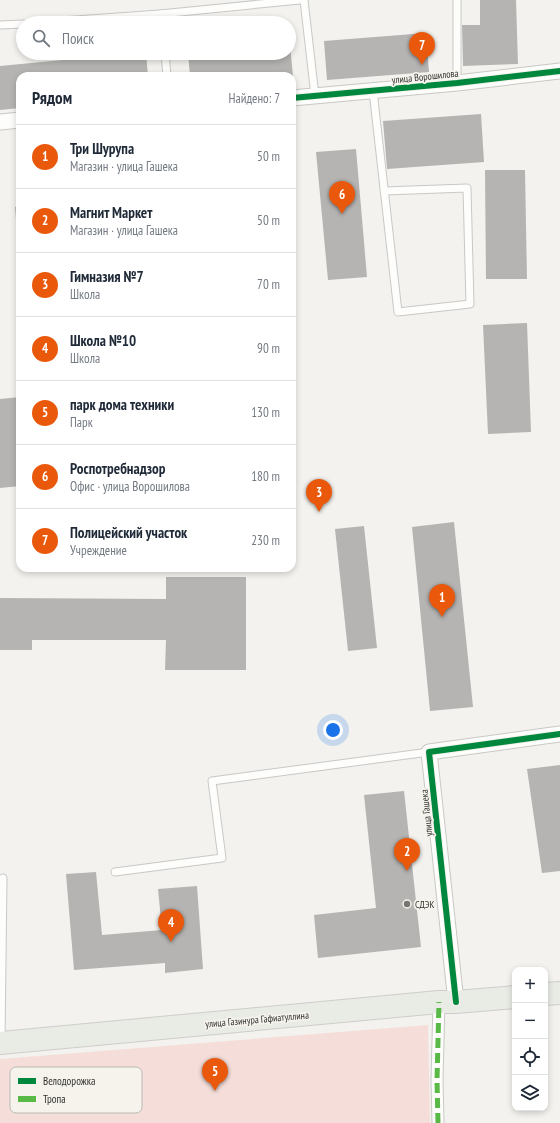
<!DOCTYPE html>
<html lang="ru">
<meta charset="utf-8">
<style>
body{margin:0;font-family:"PT Sans Narrow",sans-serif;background:#f2f2f3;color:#1f2937}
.controls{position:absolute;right:12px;bottom:12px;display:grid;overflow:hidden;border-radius:8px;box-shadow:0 2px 6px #0003}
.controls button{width:36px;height:36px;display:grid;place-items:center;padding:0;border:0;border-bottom:1px solid #e0e1e3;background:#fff;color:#1f2937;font:20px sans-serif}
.you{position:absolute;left:333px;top:730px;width:14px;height:14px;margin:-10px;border:3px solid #fff;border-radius:50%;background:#1a73e8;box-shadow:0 0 0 6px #1a73e833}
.badge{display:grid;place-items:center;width:26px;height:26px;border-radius:50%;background:#ea580c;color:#fff;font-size:13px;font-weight:700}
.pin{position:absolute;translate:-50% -33px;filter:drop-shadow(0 1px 2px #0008)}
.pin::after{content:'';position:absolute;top:21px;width:14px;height:12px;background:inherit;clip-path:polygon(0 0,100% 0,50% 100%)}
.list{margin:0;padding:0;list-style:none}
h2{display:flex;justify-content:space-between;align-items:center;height:52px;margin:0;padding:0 16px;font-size:17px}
h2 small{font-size:13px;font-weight:400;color:#747a83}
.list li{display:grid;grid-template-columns:26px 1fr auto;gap:12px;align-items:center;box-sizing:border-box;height:64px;padding:0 16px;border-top:1px solid #e0e1e3}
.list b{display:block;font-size:15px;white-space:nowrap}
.list p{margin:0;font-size:13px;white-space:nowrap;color:#747a83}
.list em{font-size:13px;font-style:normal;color:#747a83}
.icon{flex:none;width:22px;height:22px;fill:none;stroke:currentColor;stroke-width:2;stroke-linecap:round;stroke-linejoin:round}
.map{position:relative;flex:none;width:560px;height:1123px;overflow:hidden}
.search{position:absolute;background:#fff;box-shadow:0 2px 6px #0003;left:16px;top:16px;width:280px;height:44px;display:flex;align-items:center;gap:10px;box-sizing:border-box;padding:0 14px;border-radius:22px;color:#747a83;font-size:15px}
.panel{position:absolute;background:#fff;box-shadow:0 2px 6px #0003;left:16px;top:72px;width:280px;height:500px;border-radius:12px}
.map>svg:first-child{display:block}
</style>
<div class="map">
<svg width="560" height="1123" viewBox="0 0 560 1123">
<rect width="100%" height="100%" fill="#f3f2ee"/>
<!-- green -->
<path fill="#f5deda" d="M428,1025L430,1123H0V1059Z"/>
<!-- building -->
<g fill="#b5b4b2">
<path d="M480,0H516L518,64L463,66L462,25H480Z"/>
<path d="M426,33L429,72L327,80L324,41Z"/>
<path d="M290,45L293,76H190L188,53H289V46Z"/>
<path d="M136,53H146L148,76H20V108L0,110V66Z"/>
<path d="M481,114L484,162L387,169L383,121Z"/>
<path d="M356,149L367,277L328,280L316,152Z"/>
<path d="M485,170H525L527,279H486Z"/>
<path d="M20,206V243H18L15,207Z"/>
<path d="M527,323L531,432L488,434L483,325Z"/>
<path d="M20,397V486L0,488V399Z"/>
<path d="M454,522L473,707L430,711L412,527Z"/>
<path d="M364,526L377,648L348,651L335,529Z"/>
<path d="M166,577H246V670H165L166,640H32V650H0V598L166,599Z"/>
<path d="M560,765V871L542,873L527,769Z"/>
<path d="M404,791L421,947L318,958L314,915L376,908L364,795Z"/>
<path d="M96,872L102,935L162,930L158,889L197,886L203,969L165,973V963L74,970L66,874Z"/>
</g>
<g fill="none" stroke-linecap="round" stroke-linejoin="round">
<!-- service casing -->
<g stroke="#c9c8c5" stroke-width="9">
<g id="service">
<path d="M304,0L315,96"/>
<path d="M457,0V83"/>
<path d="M160,14L161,23"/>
<path d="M33,23L160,14L300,0"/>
<path d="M0,25L23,24"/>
<path d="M165,53L167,76"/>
<path d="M373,91L398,312L470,304L467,188L384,191"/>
<path d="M115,872L222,858L212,781L429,752"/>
<path d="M1,1041L3,878"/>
</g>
</g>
<!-- pedestrian casing -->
<g stroke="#c9c8c5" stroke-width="13">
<path id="pedestrian" d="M438,1123L437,1080L439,1002"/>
</g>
<!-- minor casing -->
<g stroke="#c9c8c5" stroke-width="17">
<g id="minor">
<path d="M292,98L457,83L560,71"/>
<path d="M0,122L20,120"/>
<path d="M456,1002L429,752L560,734"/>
</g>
</g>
<!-- primary casing -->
<g stroke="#cecdcb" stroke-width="24">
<g id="primary">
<path d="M545,994L560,993"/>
<path d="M0,1043L439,1002H456L515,997"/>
</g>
</g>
<!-- service -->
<use href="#service" stroke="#fdfdfc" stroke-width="7"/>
<!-- pedestrian -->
<use href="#pedestrian" stroke="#fdfdfc" stroke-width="11"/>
<!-- minor -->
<use href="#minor" stroke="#fdfdfc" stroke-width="15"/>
<!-- primary -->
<use href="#primary" stroke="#e9ebe5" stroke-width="22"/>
<!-- quiet -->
<path stroke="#58b947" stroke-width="5" stroke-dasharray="10 5" stroke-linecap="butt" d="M438,1123L437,1080L439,1002"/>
<!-- cycleway casing -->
<g stroke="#f5f3ec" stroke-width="8">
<g id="cycleway">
<path d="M292,98L457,83L560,71"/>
<path d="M456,1002L429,752L560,734"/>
</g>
</g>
<!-- cycleway -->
<use href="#cycleway" stroke="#00873e" stroke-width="6"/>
</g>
<!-- markers -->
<circle fill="#767572" stroke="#f5f3ec" stroke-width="1.5" cx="407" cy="904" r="4"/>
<g text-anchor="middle" stroke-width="3.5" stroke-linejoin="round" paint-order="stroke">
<!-- street labels -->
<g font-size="10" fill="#32322f" stroke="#f5f3ec">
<text transform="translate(425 76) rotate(-6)" y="4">улица Ворошилова</text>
<text transform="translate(426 813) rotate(-96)" y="4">улица Гашека</text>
<text transform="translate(257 1019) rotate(-5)" y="4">улица Газинура Гафиатуллина</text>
</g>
<!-- poi labels -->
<g font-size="10" fill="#32322f" stroke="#f5f3ec" text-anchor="start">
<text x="415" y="908">СДЭК</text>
</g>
</g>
<!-- legend -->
<rect x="10" y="1067" width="132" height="46" rx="6" fill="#f5f3ec" stroke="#bab9b3" stroke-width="1"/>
<rect x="18" y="1078" width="18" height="6" fill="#00873e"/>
<rect x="18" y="1096" width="18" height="6" fill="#58b947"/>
<g font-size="11" fill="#32322f">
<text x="43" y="1085">Велодорожка</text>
<text x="43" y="1103">Тропа</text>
</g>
</svg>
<div class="controls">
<button>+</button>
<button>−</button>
<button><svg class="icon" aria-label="locate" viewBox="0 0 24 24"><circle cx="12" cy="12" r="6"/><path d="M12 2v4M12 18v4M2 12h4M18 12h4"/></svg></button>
<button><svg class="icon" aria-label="layers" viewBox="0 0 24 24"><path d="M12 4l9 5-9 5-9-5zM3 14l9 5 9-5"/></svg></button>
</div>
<div class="you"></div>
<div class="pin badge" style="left:442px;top:617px">1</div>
<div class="pin badge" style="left:407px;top:871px">2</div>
<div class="pin badge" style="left:319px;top:512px">3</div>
<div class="pin badge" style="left:171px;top:942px">4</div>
<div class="pin badge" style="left:215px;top:1091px">5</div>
<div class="pin badge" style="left:342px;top:214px">6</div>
<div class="pin badge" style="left:422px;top:65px">7</div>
<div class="search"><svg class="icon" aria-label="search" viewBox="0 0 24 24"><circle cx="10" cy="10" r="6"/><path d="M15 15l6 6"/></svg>Поиск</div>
<section class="panel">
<h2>Рядом<small>Найдено: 7</small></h2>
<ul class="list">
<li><span class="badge">1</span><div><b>Три Шурупа</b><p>Магазин · улица Гашека</p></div><em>50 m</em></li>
<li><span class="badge">2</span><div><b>Магнит Маркет</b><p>Магазин · улица Гашека</p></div><em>50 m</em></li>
<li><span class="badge">3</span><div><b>Гимназия №7</b><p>Школа</p></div><em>70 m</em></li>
<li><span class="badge">4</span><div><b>Школа №10</b><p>Школа</p></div><em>90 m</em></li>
<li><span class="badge">5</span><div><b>парк дома техники</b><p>Парк</p></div><em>130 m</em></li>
<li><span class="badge">6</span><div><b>Роспотребнадзор</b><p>Офис · улица Ворошилова</p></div><em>180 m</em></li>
<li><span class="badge">7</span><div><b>Полицейский участок</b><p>Учреждение</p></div><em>230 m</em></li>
</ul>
</section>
</div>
